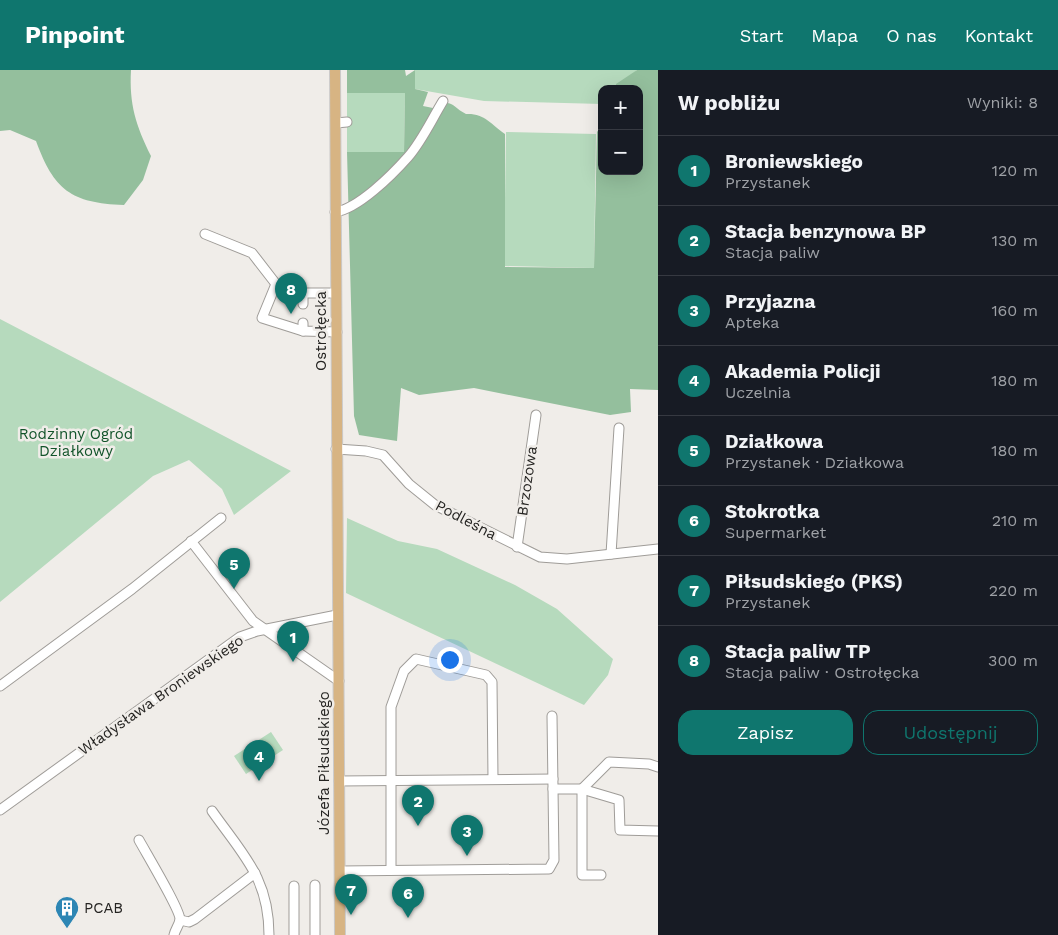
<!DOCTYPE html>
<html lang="pl">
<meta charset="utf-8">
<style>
body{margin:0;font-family:"Work Sans",sans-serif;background:#20242c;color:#f1f3f6}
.controls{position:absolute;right:15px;top:15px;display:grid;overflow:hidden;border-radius:10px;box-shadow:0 5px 20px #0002}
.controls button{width:45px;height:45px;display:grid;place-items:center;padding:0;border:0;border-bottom:1px solid #363941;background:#171b24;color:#f1f3f6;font:25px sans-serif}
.you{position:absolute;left:449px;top:589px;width:18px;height:18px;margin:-12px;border:4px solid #fff;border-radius:50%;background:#1a73e8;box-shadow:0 0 0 8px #1a73e833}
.badge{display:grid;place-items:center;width:32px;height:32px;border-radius:50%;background:#0f766e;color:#fff;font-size:16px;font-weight:700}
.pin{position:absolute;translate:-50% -41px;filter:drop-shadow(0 1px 2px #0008)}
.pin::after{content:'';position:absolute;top:26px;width:18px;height:15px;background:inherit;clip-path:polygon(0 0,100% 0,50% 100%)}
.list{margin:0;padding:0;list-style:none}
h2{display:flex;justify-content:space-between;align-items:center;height:65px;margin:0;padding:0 20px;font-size:21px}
h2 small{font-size:16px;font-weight:400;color:#9ea1a6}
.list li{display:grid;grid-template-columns:32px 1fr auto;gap:15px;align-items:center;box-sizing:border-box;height:70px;padding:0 20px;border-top:1px solid #363941}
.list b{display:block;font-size:19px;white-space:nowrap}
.list p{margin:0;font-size:16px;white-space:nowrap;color:#9ea1a6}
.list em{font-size:16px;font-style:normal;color:#9ea1a6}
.actions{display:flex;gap:10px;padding:15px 20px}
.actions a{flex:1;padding:11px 0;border:1px solid #0f766e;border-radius:15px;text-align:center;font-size:18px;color:#0f766e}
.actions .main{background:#0f766e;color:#fff}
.map{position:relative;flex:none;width:658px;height:865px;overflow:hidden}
header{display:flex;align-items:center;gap:30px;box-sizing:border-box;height:70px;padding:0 25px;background:#0f766e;color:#fff}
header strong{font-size:24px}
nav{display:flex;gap:28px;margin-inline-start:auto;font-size:18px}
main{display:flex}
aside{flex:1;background:#171b24}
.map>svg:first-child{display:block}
</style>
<header>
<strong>Pinpoint</strong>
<nav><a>Start</a><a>Mapa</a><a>O nas</a><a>Kontakt</a></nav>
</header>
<main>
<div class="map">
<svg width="658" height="865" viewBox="0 0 658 865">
<rect width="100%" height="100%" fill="#f0ede9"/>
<!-- green -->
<g fill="#b6dabd">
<path d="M415,0H637L616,19H602V34L484,31L415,19Z"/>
<path d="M347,23H405L404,82H347Z"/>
<path d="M506,62L596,64L594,198L504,196Z"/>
<path d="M0,249L291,401L234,445L222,419L189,390L153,406L0,532Z"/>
<path d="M347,448L398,471L437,479L515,515L557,539L613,589L608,605L584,635L346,523Z"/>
<path d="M271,662L283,680L246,704L234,686Z"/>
</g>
<!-- forest -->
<g fill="#94bf9d">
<path d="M0,0H131C129,34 136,56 151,86L143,110L124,135C71,133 54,120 36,71L10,60L0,61Z"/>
<path d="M347,0H405L406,6L415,0V19L428,22L423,36L433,38C452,27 451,36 466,44C484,43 491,54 505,64V197L594,198L597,62L602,54V101H639V19H616V14L637,0H658V320L630,319L631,342L610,345L474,318L419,325L401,318L397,371L359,365L354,346L347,82H404L405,23H347Z"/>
</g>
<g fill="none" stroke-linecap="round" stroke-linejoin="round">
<!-- minor casing -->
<g stroke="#9f9c98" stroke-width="11">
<g id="minor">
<path d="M336,53L347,52"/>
<path d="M335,142C358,139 392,105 408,87C422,71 432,49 443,31"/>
<path d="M205,164L252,183L276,214L303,223H336"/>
<path d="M276,214L262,248L303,261"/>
<path d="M303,223V234"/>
<path d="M303,253V261L337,262"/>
<path d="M336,379L366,381L383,385L409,414L435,435L540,487L567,489L658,479"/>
<path d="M191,471L253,551L339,611"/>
<path d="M517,477L536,345"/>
<path d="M611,484L619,358"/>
<path d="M0,616L132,519L221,448"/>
<path d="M658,697L649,694L609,692L582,719L619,730L620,760L658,761"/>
<path d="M339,711L553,709"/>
<path d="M553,719H582V805H601"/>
<path d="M0,740L240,567L257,561L337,545"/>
<path d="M212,741C243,785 269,808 269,865"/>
<path d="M139,770C146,783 181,841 180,850C179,855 175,860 174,865"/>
<path d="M391,799V637L404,601L416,589L486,605L492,612L493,709"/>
<path d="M340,801L549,799L554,790L552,646"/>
<path d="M315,815V865"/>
<path d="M294,816V865"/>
<path d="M180,850L189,852L195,849L255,803"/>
</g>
</g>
<!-- major casing -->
<g stroke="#cbcaca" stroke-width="12">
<path id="major" d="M335,0L340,865"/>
</g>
<!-- minor -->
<use href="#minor" stroke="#fff" stroke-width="9"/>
<!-- major -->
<use href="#major" stroke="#d7b483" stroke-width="10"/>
</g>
<!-- icons -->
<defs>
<g id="building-pin" transform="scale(1.25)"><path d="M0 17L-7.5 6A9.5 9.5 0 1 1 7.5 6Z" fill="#2d86b4" stroke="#f0ede9"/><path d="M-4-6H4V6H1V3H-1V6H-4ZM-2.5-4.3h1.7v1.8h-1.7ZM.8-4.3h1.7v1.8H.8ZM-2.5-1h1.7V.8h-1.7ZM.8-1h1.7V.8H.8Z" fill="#fff"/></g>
</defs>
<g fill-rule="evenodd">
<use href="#building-pin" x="67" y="838"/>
</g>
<g text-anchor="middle" stroke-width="5" stroke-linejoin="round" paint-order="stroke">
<!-- street labels -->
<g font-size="15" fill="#252422" stroke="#f0ede9">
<text transform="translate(321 261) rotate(-90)" y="5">Ostrołęcka</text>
<text transform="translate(527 411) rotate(-82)" y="5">Brzozowa</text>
<text transform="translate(466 450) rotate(28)" y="5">Podleśna</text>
<text transform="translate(161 625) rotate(-35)" y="5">Władysława Broniewskiego</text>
<text transform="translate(324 693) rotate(-90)" y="5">Józefa Piłsudskiego</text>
</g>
<!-- park labels -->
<g font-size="15" fill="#12542a" stroke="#f0ede9">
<text x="76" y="369">Rodzinny Ogród<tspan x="76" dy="17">Działkowy</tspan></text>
</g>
<!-- poi labels -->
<g font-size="15" fill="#252422" stroke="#f0ede9" text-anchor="start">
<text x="84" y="843">PCAB</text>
</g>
</g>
</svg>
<div class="controls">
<button>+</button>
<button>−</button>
</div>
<div class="you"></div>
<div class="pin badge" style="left:293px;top:592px">1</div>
<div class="pin badge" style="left:418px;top:756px">2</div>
<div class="pin badge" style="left:467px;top:786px">3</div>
<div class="pin badge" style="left:259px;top:711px">4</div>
<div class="pin badge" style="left:234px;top:519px">5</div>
<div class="pin badge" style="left:408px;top:848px">6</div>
<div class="pin badge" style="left:351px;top:845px">7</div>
<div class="pin badge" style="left:291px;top:244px">8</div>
</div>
<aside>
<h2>W pobliżu<small>Wyniki: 8</small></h2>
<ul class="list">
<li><span class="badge">1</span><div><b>Broniewskiego</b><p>Przystanek</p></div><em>120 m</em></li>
<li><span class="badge">2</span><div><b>Stacja benzynowa BP</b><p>Stacja paliw</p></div><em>130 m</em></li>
<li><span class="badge">3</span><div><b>Przyjazna</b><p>Apteka</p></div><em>160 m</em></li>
<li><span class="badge">4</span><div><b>Akademia Policji</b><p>Uczelnia</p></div><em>180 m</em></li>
<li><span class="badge">5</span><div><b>Działkowa</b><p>Przystanek · Działkowa</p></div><em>180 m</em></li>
<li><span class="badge">6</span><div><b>Stokrotka</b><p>Supermarket</p></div><em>210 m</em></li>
<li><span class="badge">7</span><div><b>Piłsudskiego (PKS)</b><p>Przystanek</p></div><em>220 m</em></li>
<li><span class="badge">8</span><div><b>Stacja paliw TP</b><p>Stacja paliw · Ostrołęcka</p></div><em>300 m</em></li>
</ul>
<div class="actions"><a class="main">Zapisz</a><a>Udostępnij</a></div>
</aside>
</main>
